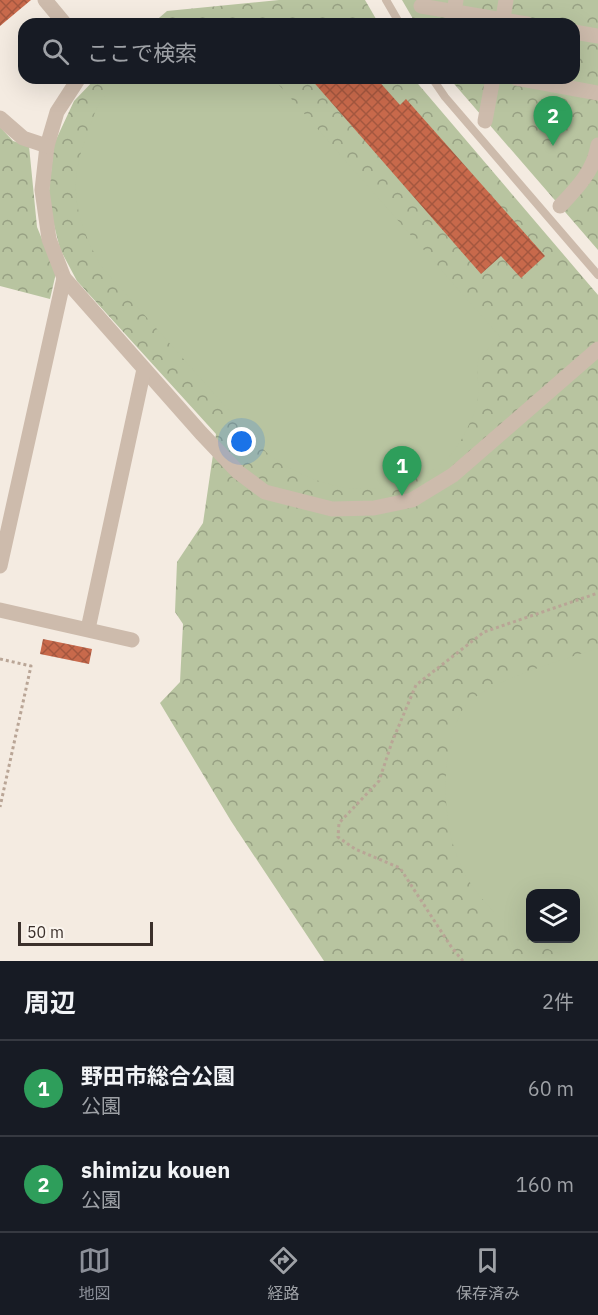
<!DOCTYPE html>
<html lang="ja">
<meta charset="utf-8">
<style>
body{margin:0;font-family:"IBM Plex Sans","Noto Sans JP",sans-serif;background:#242831;color:#f1f3f6}
.controls{position:absolute;right:18px;bottom:18px;display:grid;overflow:hidden;border-radius:12px;box-shadow:0 6px 24px #0002}
.controls button{width:54px;height:54px;display:grid;place-items:center;padding:0;border:0;border-bottom:2px solid #363941;background:#171b24;color:#f1f3f6;font:30px sans-serif}
.scale{position:absolute;left:18px;bottom:15px;width:135px;box-sizing:border-box;padding-left:6px;border:3px solid #3b302b;border-top:0;font-size:16px;line-height:21px;white-space:nowrap;color:#3b302b;-webkit-text-stroke:4px #fbf5ee;paint-order:stroke}
.you{position:absolute;left:242px;top:442px;width:21px;height:21px;margin:-15px;border:4px solid #fff;border-radius:50%;background:#1a73e8;box-shadow:0 0 0 9px #1a73e833}
.badge{display:grid;place-items:center;width:39px;height:39px;border-radius:50%;background:#8c9099;color:#fff;font-size:20px;font-weight:700}
.pin{position:absolute;translate:-50% -50px;filter:drop-shadow(0 2px 3px #0008)}
.pin::after{content:'';position:absolute;top:32px;width:21px;height:18px;background:inherit;clip-path:polygon(0 0,100% 0,50% 100%)}
.list{margin:0;padding:0;list-style:none}
h2{display:flex;justify-content:space-between;align-items:center;height:78px;margin:0;padding:0 24px;font-size:26px}
h2 small{font-size:20px;font-weight:400;color:#9ea1a6}
.list li{display:grid;grid-template-columns:39px 1fr auto;gap:18px;align-items:center;box-sizing:border-box;height:96px;padding:0 24px;border-top:2px solid #363941}
.list b{display:block;font-size:22px;white-space:nowrap}
.list p{margin:0;font-size:20px;white-space:nowrap;color:#9ea1a6}
.list em{font-size:20px;font-style:normal;color:#9ea1a6}
.icon{flex:none;width:33px;height:33px;fill:none;stroke:currentColor;stroke-width:2;stroke-linecap:round;stroke-linejoin:round}
.map{position:relative;flex:none;width:598px;height:961px;overflow:hidden}
.search{position:absolute;background:#171b24;box-shadow:0 6px 24px #0002;left:18px;right:18px;top:18px;height:66px;display:flex;align-items:center;gap:15px;box-sizing:border-box;padding:0 21px;border-radius:18px;color:#9ea1a6;font-size:22px}
.sheet{height:270px;background:#171b24}
nav{display:flex;justify-content:space-around;align-items:center;box-sizing:border-box;height:84px;border-top:2px solid #363941;background:#171b24;font-size:16px;color:#9ea1a6}
nav a{display:grid;justify-items:center;gap:3px}
nav .on{color:#8c9099}
.map>svg:first-child{display:block}
</style>
<div class="map">
<svg width="598" height="961" viewBox="0 0 598 961">
<defs>
<pattern id="forest-crowns" width="20" height="18" patternUnits="userSpaceOnUse" patternTransform="scale(1.5)"><rect width="20" height="18" fill="#b8c4a0"/><path d="M2 6a3 3 0 1 1 6 0M12 15a3 3 0 1 1 6 0" fill="none" stroke="#97a083"/></pattern>
<pattern id="building-cross-hatch" width="8" height="8" patternUnits="userSpaceOnUse" patternTransform="scale(1.5)"><rect width="8" height="8" fill="#c8694b"/><path d="M0 0l8 8M0 8l8-8" fill="none" stroke="#a4573f"/></pattern>
</defs>
<rect width="100%" height="100%" fill="#f4ebe1"/>
<!-- forest -->
<g fill="url(#forest-crowns)" fill-rule="evenodd">
<path d="M279,0H365L379,24H152L167,11Z"/>
<path d="M402,0H598V250L449,78H574V24H416Z"/>
<path d="M96,78H413L598,295V961H324L231,821L160,703L180,682L183,624L175,612L177,562L203,523L216,434L77,281L60,249L51,213L49,191L54,144L74,101ZM530,894H576V938H530Z"/>
<path d="M0,127L13,141L29,146L37,227L56,273L50,299L0,286Z"/>
</g>
<!-- pitch -->
<g fill="#b8c4a0" fill-rule="evenodd">
<path d="M139,78H273L501,338L479,356C475,374 482,393 475,411C470,422 464,437 456,448C447,461 431,472 417,478C365,501 310,486 266,452L101,266C73,215 67,182 90,127C93,118 97,104 103,98C112,89 128,84 139,78Z"/>
<path d="M598,648V961C546,961 484,915 462,868C441,826 439,750 463,709C479,683 567,659 598,648ZM530,894H576V938H530Z"/>
</g>
<!-- building -->
<g fill="url(#building-cross-hatch)">
<path d="M0,0H31L0,26Z"/>
<path d="M310,78H376L400,105L406,99L545,256L521,278L501,256L481,274Z"/>
<path d="M43,639L92,649L89,664L40,654Z"/>
</g>
<g fill="none" stroke-linecap="round" stroke-linejoin="round">
<!-- path -->
<g stroke="#b9a596" stroke-width="3" stroke-dasharray="3 3" stroke-linecap="butt">
<path d="M0,659L31,666L0,807"/>
<path d="M463,961L452,948L400,868L355,849L338,837L339,823L379,781L392,742L416,685L484,632L598,593"/>
</g>
<!-- lane -->
<g stroke="#cdbbac" stroke-width="8">
<path d="M386,0L400,24"/>
<path d="M432,78L445,97L598,275"/>
</g>
<!-- street -->
<g stroke="#cdbbac" stroke-width="15">
<path d="M45,0L65,24"/>
<path d="M421,6L527,24"/>
<path d="M452,24L456,0"/>
<path d="M502,24L506,0"/>
<path d="M574,32L598,36"/>
<path d="M79,78L57,112L47,146L42,190L49,239L64,278L201,433L238,472L265,492L332,509L374,508L412,500L453,475L598,349"/>
<path d="M516,78L598,93"/>
<path d="M0,118L23,138L47,146"/>
<path d="M485,121L493,78"/>
<path d="M560,206C577,188 594,171 598,145"/>
<path d="M0,566L64,278"/>
<path d="M0,610L132,640"/>
<path d="M88,629L144,369"/>
</g>
</g>
</svg>
<div class="controls">
<button><svg class="icon" aria-label="layers" viewBox="0 0 24 24"><path d="M12 4l9 5-9 5-9-5zM3 14l9 5 9-5"/></svg></button>
</div>
<div class="scale">50 m</div>
<div class="you"></div>
<div class="pin badge" style="left:402px;top:496px;background:#2e9e5b">1</div>
<div class="pin badge" style="left:553px;top:146px;background:#2e9e5b">2</div>
<div class="search"><svg class="icon" aria-label="search" viewBox="0 0 24 24"><circle cx="10" cy="10" r="6"/><path d="M15 15l6 6"/></svg>ここで検索</div>
</div>
<section class="sheet">
<h2>周辺<small>2件</small></h2>
<ul class="list">
<li><span class="badge" style="background:#2e9e5b">1</span><div><b>野田市総合公園</b><p>公園</p></div><em>60 m</em></li>
<li><span class="badge" style="background:#2e9e5b">2</span><div><b>shimizu kouen</b><p>公園</p></div><em>160 m</em></li>
</ul>
</section>
<nav>
<a class="on"><svg class="icon" aria-label="map" viewBox="0 0 24 24"><path d="M3 6l6-2 6 2 6-2v14l-6 2-6-2-6 2zM9 4v14M15 6v14"/></svg>地図</a>
<a><svg class="icon" aria-label="directions" viewBox="0 0 24 24"><path d="M12 3l9 9-9 9-9-9zM9 14v-3h6M13 9l2 2-2 2"/></svg>経路</a>
<a><svg class="icon" aria-label="saved" viewBox="0 0 24 24"><path d="M7 4h10v16l-5-4-5 4z"/></svg>保存済み</a>
</nav>
